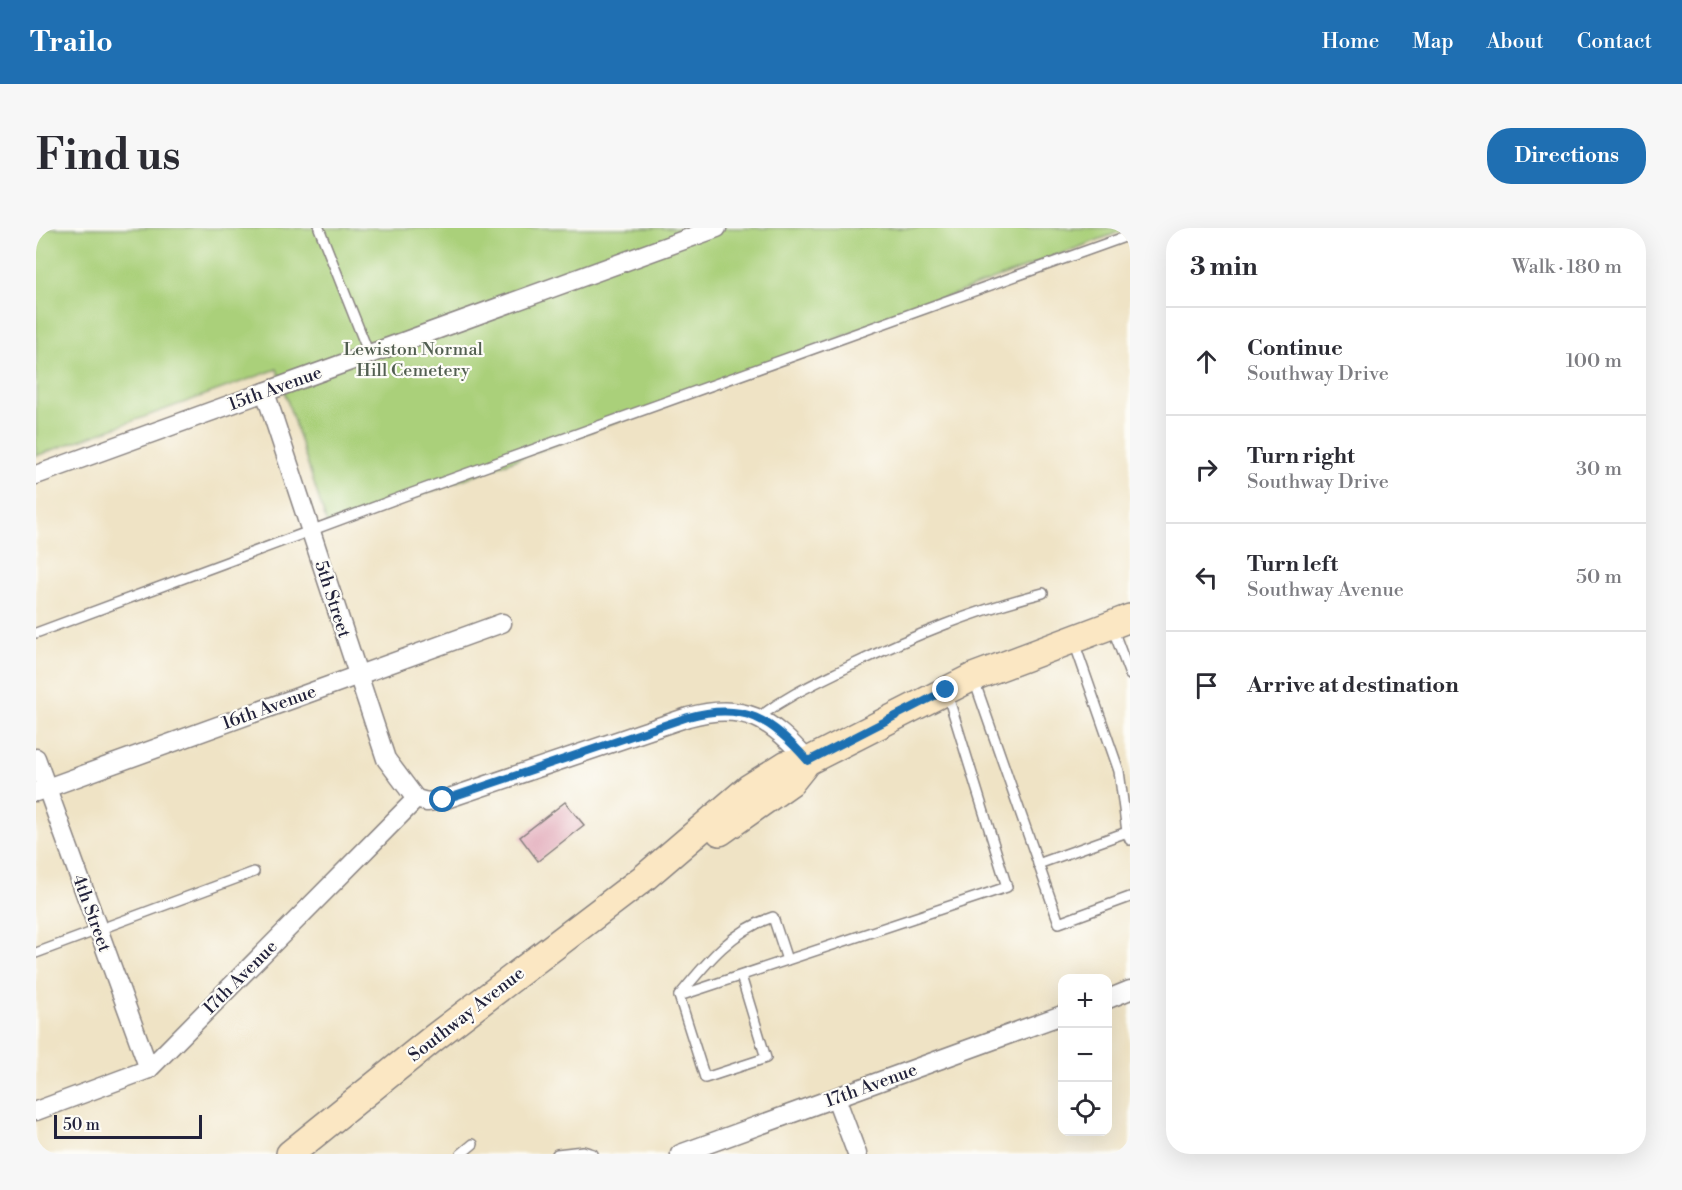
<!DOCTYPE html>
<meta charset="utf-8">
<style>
body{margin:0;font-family:"Libre Bodoni",serif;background:#f7f7f7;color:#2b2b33}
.controls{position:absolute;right:18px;bottom:18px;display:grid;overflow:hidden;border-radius:12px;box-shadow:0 6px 24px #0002}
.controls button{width:54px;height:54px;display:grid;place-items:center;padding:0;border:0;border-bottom:2px solid #e1e1e2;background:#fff;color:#2b2b33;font:30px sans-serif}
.scale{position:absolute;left:18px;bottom:15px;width:148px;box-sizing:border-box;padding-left:6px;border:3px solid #22223b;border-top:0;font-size:16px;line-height:21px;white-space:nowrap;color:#22223b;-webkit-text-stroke:4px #fdfcf7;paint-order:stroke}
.stop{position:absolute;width:18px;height:18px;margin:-14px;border:4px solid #1f6fb2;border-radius:50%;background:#fff}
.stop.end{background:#1f6fb2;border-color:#fff;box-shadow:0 2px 6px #0008}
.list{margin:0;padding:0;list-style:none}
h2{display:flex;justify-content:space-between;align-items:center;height:78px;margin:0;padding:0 24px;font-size:26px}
h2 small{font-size:20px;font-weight:400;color:#7c7c81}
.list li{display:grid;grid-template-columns:39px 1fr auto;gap:18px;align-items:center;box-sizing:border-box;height:108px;padding:0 24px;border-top:2px solid #e1e1e2}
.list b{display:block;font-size:22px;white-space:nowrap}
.list p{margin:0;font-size:20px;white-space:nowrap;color:#7c7c81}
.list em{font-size:20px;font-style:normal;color:#7c7c81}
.icon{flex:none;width:33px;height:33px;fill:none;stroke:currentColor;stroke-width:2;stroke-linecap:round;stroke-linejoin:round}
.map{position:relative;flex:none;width:1094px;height:926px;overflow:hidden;border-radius:24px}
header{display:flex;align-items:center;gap:36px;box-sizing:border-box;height:84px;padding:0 30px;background:#1f6fb2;color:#fff}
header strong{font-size:28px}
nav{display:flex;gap:33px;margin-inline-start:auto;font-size:21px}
.intro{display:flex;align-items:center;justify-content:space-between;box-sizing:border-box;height:144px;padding:0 36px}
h1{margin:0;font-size:42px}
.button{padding:15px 27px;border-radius:24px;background:#1f6fb2;color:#fff;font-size:21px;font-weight:700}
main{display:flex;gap:36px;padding:0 36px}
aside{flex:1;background:#fff;border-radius:24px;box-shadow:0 6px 24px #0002}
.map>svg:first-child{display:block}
</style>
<header>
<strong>Trailo</strong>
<nav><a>Home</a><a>Map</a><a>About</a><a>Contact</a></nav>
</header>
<div class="intro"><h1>Find us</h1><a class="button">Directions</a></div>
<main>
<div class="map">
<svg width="1094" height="926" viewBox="0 0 1094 926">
<rect width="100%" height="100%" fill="#fdfcf7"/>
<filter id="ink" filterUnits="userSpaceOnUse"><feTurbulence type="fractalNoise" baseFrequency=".0167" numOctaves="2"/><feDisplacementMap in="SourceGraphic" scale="12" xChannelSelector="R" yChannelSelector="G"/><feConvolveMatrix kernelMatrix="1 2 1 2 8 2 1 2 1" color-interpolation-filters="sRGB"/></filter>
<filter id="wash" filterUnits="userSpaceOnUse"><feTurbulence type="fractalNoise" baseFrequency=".008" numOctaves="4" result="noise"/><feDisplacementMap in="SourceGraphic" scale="24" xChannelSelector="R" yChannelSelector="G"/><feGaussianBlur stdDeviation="1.35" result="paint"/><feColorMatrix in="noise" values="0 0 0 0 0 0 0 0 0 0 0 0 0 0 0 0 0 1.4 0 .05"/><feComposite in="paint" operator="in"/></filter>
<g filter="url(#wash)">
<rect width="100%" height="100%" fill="#efe3c5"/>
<!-- green -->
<path fill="#aad07a" stroke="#66795a" stroke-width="1.5" d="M0,0H1094L293,302L241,141L0,228Z"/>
<g id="blocks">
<!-- building -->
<path fill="#e1a7b8" d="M529,574L548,597L502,633L484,609Z"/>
</g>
</g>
<g filter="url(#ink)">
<use href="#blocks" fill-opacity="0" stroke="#888280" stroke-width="1.5"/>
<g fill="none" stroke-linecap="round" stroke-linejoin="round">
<!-- service casing -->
<g stroke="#888280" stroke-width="12">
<g id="service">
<path d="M283,0L333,126"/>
<path d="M1076,399L1094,447"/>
<path d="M0,405L368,268L1094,7"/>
<path d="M1038,414L1083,543L1091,604"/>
<path d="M938,452L1023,695L1094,669"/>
<path d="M723,489C754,466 780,455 814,438C877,408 939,382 1007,365"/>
<path d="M1002,636L1091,604L1094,612"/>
<path d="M0,725L218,644"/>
<path d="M705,748L730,830L669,850L643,768L971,659L911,465"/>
<path d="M643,768C670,735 695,703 737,689L751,732"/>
<path d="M425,926L437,916"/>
<path d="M521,926L547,923L557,926"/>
</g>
</g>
<!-- minor casing -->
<g stroke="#888280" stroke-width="21">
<g id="minor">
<path d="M229,164L350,531L380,571"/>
<path d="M0,247L681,0"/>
<path d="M0,530L113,841"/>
<path d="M0,564L466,395"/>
<path d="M380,571L391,574L407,572L652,489C708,473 735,491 772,533"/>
<path d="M1072,771L1094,762"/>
<path d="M800,870L821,926"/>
<path d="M0,883L113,841L380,571"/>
<path d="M644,926L1026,787"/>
</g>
</g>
<!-- secondary casing -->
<g stroke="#888280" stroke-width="30">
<g id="secondary">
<path d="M684,604L755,554L767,539"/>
<path d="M254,926L399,809L609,649L713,560L751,536L772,533L937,449L1094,390"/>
</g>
</g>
<!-- service -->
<use href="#service" stroke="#fff" stroke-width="9"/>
<!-- minor -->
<use href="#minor" stroke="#fff" stroke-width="18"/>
<!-- secondary -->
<use href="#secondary" stroke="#fbe7c3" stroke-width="27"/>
</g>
</g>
<g fill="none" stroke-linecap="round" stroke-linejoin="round" filter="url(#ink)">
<!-- route -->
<path stroke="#1f6fb2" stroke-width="8" d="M407,572L652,489C708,473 735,491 772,533L910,462"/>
</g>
<g text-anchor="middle" stroke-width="4.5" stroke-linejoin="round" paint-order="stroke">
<!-- park labels -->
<g font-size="18" fill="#525f51" stroke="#fdfcf7">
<text x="377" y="127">Lewiston Normal<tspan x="377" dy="21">Hill Cemetery</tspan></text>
</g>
<!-- street labels -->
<g font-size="18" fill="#22223b" stroke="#fdfcf7">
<text transform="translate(239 160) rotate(-20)" y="6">15th Avenue</text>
<text transform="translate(297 371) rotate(72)" y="6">5th Street</text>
<text transform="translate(233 479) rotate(-20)" y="6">16th Avenue</text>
<text transform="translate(56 685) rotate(70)" y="6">4th Street</text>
<text transform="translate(204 749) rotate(-45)" y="6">17th Avenue</text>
<text transform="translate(430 786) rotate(-38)" y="6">Southway Avenue</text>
<text transform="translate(835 857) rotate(-20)" y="6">17th Avenue</text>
</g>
</g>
</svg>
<div class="controls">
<button>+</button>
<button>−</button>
<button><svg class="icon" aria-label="locate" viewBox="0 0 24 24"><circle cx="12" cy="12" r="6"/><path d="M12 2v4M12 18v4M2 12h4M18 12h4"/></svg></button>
</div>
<div class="scale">50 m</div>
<div class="stop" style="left:407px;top:572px"></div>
<div class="stop end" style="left:910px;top:462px"></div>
</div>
<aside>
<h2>3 min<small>Walk · 180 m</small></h2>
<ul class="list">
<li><svg class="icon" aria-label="ahead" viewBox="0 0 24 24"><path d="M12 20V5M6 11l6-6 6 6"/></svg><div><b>Continue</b><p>Southway Drive</p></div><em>100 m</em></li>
<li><svg class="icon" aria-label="right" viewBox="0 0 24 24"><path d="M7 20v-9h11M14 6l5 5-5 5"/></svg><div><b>Turn right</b><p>Southway Drive</p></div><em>30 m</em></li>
<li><svg class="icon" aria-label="left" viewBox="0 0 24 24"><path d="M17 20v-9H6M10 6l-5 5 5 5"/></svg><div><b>Turn left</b><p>Southway Avenue</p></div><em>50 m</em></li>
<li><svg class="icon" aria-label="arrive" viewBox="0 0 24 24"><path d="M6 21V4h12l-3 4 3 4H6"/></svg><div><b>Arrive at destination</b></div></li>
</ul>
</aside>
</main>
